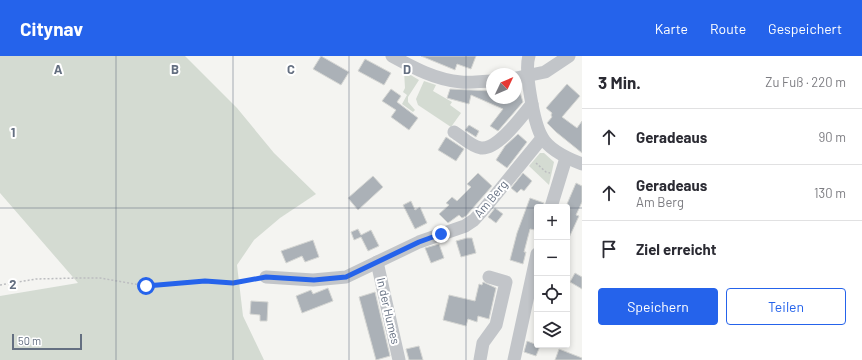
<!DOCTYPE html>
<html lang="de">
<meta charset="utf-8">
<style>
body{margin:0;font-family:Barlow,sans-serif;background:#f7f7f7;color:#2b2b33}
.controls{position:absolute;right:12px;bottom:12px;display:grid;overflow:hidden;border-radius:4px;box-shadow:0 2px 6px #0003}
.controls button{width:36px;height:36px;display:grid;place-items:center;padding:0;border:0;border-bottom:1px solid #e1e1e2;background:#fff;color:#2b2b33;font:20px sans-serif}
.compass{position:absolute;left:486px;top:12px;width:36px;height:36px;border-radius:50%;background:#fff;box-shadow:0 2px 6px #0003;rotate:46deg}
.scale{position:absolute;left:12px;bottom:10px;width:70px;box-sizing:border-box;padding-left:4px;border:2px solid #646f81;border-top:0;font-size:11px;line-height:14px;white-space:nowrap;color:#646f81;-webkit-text-stroke:3px #fff;paint-order:stroke}
.stop{position:absolute;width:12px;height:12px;margin:-9px;border:3px solid #2563eb;border-radius:50%;background:#fff}
.stop.end{background:#2563eb;border-color:#fff;box-shadow:0 1px 4px #0008}
.list{margin:0;padding:0;list-style:none}
h2{display:flex;justify-content:space-between;align-items:center;height:52px;margin:0;padding:0 16px;font-size:17px}
h2 small{font-size:13px;font-weight:400;color:#7c7c81}
.list li{display:grid;grid-template-columns:26px 1fr auto;gap:12px;align-items:center;box-sizing:border-box;height:56px;padding:0 16px;border-top:1px solid #e1e1e2}
.list b{display:block;font-size:15px;white-space:nowrap}
.list p{margin:0;font-size:13px;white-space:nowrap;color:#7c7c81}
.list em{font-size:13px;font-style:normal;color:#7c7c81}
.actions{display:flex;gap:8px;padding:12px 16px}
.actions a{flex:1;padding:9px 0;border:1px solid #2563eb;border-radius:4px;text-align:center;font-size:14px;color:#2563eb}
.actions .main{background:#2563eb;color:#fff}
.icon{flex:none;width:22px;height:22px;fill:none;stroke:currentColor;stroke-width:2;stroke-linecap:round;stroke-linejoin:round}
.map{position:relative;flex:none;width:582px;height:304px;overflow:hidden}
header{display:flex;align-items:center;gap:24px;box-sizing:border-box;height:56px;padding:0 20px;background:#2563eb;color:#fff}
header strong{font-size:19px}
nav{display:flex;gap:22px;margin-inline-start:auto;font-size:14px}
main{display:flex}
aside{flex:1;background:#fff}
.map>svg:first-child{display:block}
</style>
<header>
<strong>Citynav</strong>
<nav><a>Karte</a><a>Route</a><a>Gespeichert</a></nav>
</header>
<main>
<div class="map">
<svg width="582" height="304" viewBox="0 0 582 304">
<rect width="100%" height="100%" fill="#f4f4f1"/>
<!-- green -->
<g fill="#d4dbd2">
<path d="M0,0H185L237,52L274,97L316,138L280,162L254,184L237,209L243,260L264,304H0V240L78,227L0,137Z"/>
<path d="M404,15L419,24L408,41V46L415,54L413,56L402,48L407,39L403,36L405,32Z"/>
<path d="M424,25L436,29L433,35L452,46L450,49L461,57L451,71L418,49L416,43Z"/>
<path d="M540,97H544L554,106L549,129L529,110Z"/>
</g>
<!-- building -->
<g fill="#abb1b7" stroke="#d5d6d3">
<path d="M321,0L349,16L341,29L313,13Z"/>
<path d="M421,0H476L471,13L457,8L455,14Z"/>
<path d="M365,3L391,17L384,29L358,15Z"/>
<path d="M567,28L580,40L562,61L577,72L582,65V97L556,76L547,67L552,61L551,59L552,57L546,52Z"/>
<path d="M516,30H518L523,46L498,75L490,70L503,53L471,39L469,48L447,42L450,33L492,35V42H516Z"/>
<path d="M391,33L401,40L397,46L418,62L409,74L391,61L396,54L382,45Z"/>
<path d="M469,69L479,75L476,81L465,74Z"/>
<path d="M518,78L527,86L507,112L496,104L505,90Z"/>
<path d="M446,81L464,93L456,105L438,94Z"/>
<path d="M478,117L492,130L466,160L462,162L459,159L448,167L439,158L449,149L446,147L452,141L457,145L471,131L467,128Z"/>
<path d="M523,117L532,125L524,135L521,133L517,137L511,132Z"/>
<path d="M373,120L383,131L358,154L348,142Z"/>
<path d="M576,127L582,130V146L576,159L579,160L567,186V148Z"/>
<path d="M530,142L544,147L543,151H537V168L535,174L530,173L524,196H526L523,208L510,204L517,177Z"/>
<path d="M411,145L415,154L420,151L427,167L415,173L403,149Z"/>
<path d="M495,152L503,158L496,167L488,161Z"/>
<path d="M358,173L361,179L371,174L379,190L368,195L361,181L354,184L351,176Z"/>
<path d="M467,182H472L476,197L461,201L456,185Z"/>
<path d="M313,184L319,201L305,206L302,200L286,207L281,195Z"/>
<path d="M439,188L444,202L431,207L425,192Z"/>
<path d="M575,217L582,221V233L570,226Z"/>
<path d="M483,226L496,232L489,263L478,260L477,266L468,263L466,270L443,264L449,239L475,245L479,228L482,229Z"/>
<path d="M328,232L333,245L302,257L296,240L311,234L313,238Z"/>
<path d="M375,236L390,300L376,304L359,241Z"/>
<path d="M251,245L268,246L267,265H260V259L250,258Z"/>
<path d="M527,285L540,290L536,300L524,296Z"/>
<path d="M419,290L423,304H409L406,293Z"/>
<path d="M559,293L582,302V304H555Z"/>
</g>
<g fill="none" stroke-linecap="round" stroke-linejoin="round">
<!-- path -->
<g stroke="#bcbdc0" stroke-width="1.5" stroke-dasharray="2 2" stroke-linecap="butt">
<path d="M536,107L546,116L550,117"/>
<path d="M0,229L36,223L78,222H100L146,230L205,225L233,227L256,223"/>
</g>
<!-- minor -->
<g stroke="#c2c5c9" stroke-width="13">
<path d="M392,0C414,12 436,24 461,26C471,27 482,25 492,25"/>
<path d="M529,0C524,14 534,68 542,81C549,94 569,103 582,108"/>
<path d="M516,22L545,16L569,0"/>
<path d="M454,76C462,81 472,91 481,92C498,94 522,60 532,48"/>
<path d="M551,151L566,102"/>
<path d="M377,206L399,304"/>
<path d="M266,221L313,224L346,221L419,186L465,170L474,164L484,153L542,82"/>
<path d="M480,304L483,287L496,269L506,226L489,221"/>
<path d="M514,304L537,198"/>
</g>
</g>
<g fill="none" stroke-linecap="round" stroke-linejoin="round">
<!-- route -->
<path stroke="#2563eb" stroke-width="5" d="M146,230L205,225L233,227L266,221L314,224L346,221L419,186L441,178"/>
</g>
<!-- grid -->
<path fill="none" stroke="#646f81" stroke-width="1" stroke-opacity="0.55" d="M116,0V304M233,0V304M349,0V304M466,0V304M0,152H537M567,152H582"/>
<g text-anchor="middle" stroke-width="4" stroke-linejoin="round" paint-order="stroke">
<!-- street labels -->
<g font-size="12" fill="#646f81" stroke="#fff">
<text transform="translate(491 143) rotate(-50)" y="4">Am Berg</text>
<text transform="translate(388 255) rotate(77)" y="4">In der Humes</text>
</g>
</g>
<g font-size="13" text-anchor="middle" font-weight="bold" fill="#646f81" stroke="#fff" stroke-width="4" stroke-linejoin="round" paint-order="stroke">
<text x="58" y="18">A</text>
<text x="175" y="18">B</text>
<text x="291" y="18">C</text>
<text x="407" y="18">D</text>
<text x="13" y="81">1</text>
<text x="13" y="233">2</text>
</g>
</svg>
<div class="controls">
<button>+</button>
<button>−</button>
<button><svg class="icon" aria-label="locate" viewBox="0 0 24 24"><circle cx="12" cy="12" r="6"/><path d="M12 2v4M12 18v4M2 12h4M18 12h4"/></svg></button>
<button><svg class="icon" aria-label="layers" viewBox="0 0 24 24"><path d="M12 4l9 5-9 5-9-5zM3 14l9 5 9-5"/></svg></button>
</div>
<svg class="compass" viewBox="-18 -18 36 36"><path d="M0-13l5 13h-10z" fill="#e53935"/><path d="M0 13l5-13h-10z" fill="#7c7c81"/></svg>
<div class="scale">50 m</div>
<div class="stop" style="left:146px;top:230px"></div>
<div class="stop end" style="left:441px;top:178px"></div>
</div>
<aside>
<h2>3 Min.<small>Zu Fuß · 220 m</small></h2>
<ul class="list">
<li><svg class="icon" aria-label="ahead" viewBox="0 0 24 24"><path d="M12 20V5M6 11l6-6 6 6"/></svg><div><b>Geradeaus</b></div><em>90 m</em></li>
<li><svg class="icon" aria-label="ahead" viewBox="0 0 24 24"><path d="M12 20V5M6 11l6-6 6 6"/></svg><div><b>Geradeaus</b><p>Am Berg</p></div><em>130 m</em></li>
<li><svg class="icon" aria-label="arrive" viewBox="0 0 24 24"><path d="M6 21V4h12l-3 4 3 4H6"/></svg><div><b>Ziel erreicht</b></div></li>
</ul>
<div class="actions"><a class="main">Speichern</a><a>Teilen</a></div>
</aside>
</main>
